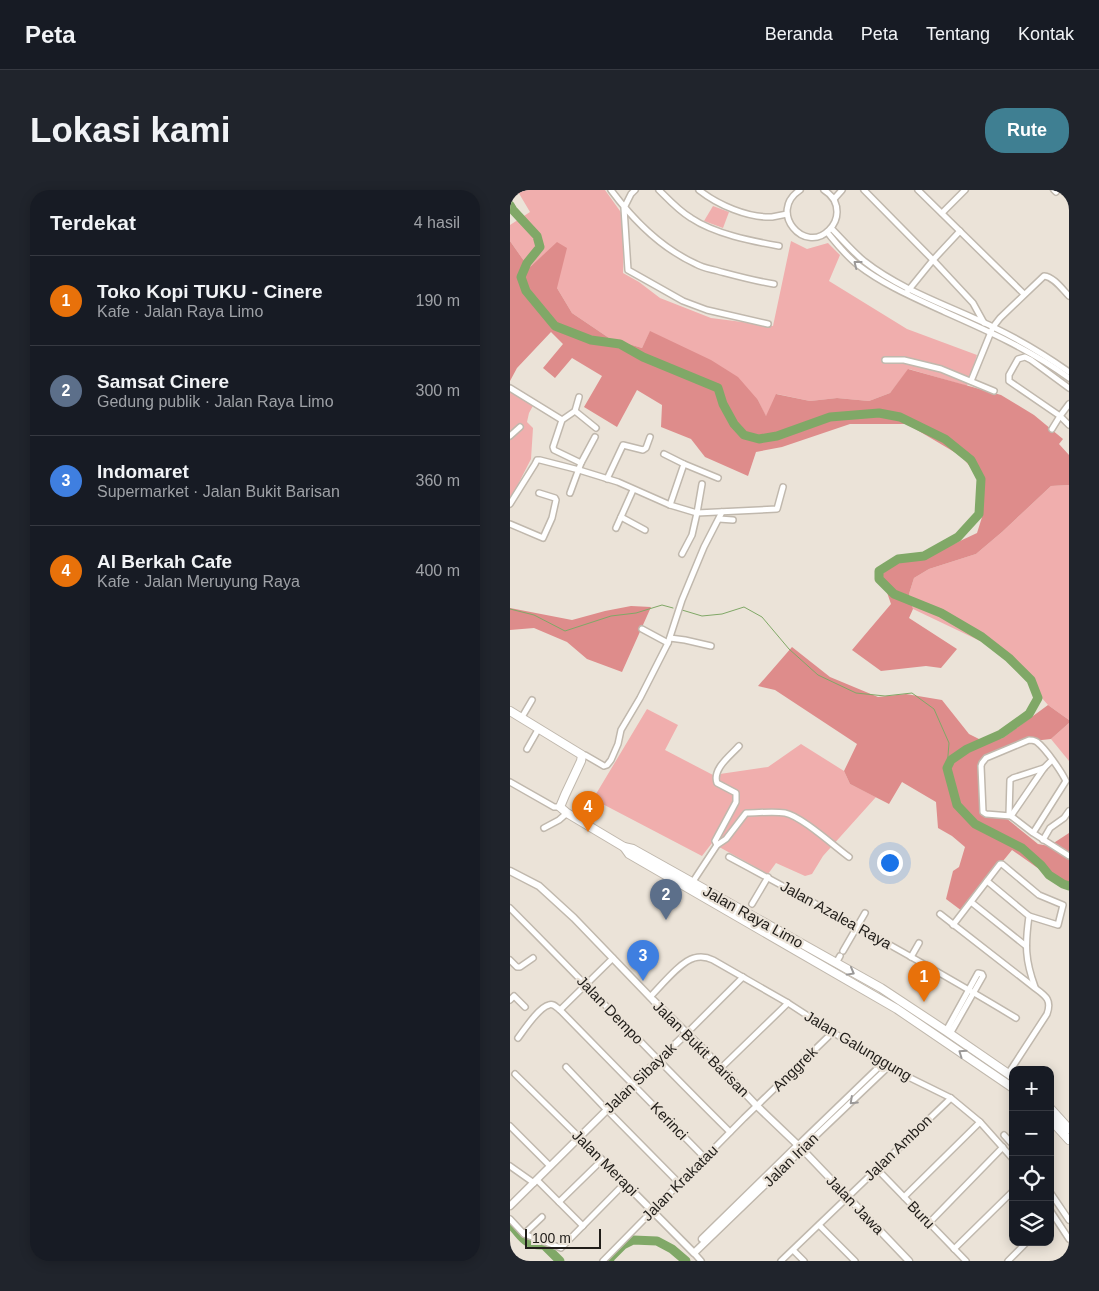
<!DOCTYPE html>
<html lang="id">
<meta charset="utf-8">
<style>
body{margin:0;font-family:Arial,sans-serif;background:#20242c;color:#f1f3f6}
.controls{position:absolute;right:15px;bottom:15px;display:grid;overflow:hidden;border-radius:10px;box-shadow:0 2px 12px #0003}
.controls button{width:45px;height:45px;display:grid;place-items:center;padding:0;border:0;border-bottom:1px solid #363941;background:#171b24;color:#f1f3f6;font:25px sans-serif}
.scale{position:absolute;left:15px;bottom:12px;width:76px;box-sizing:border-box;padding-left:5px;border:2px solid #201d19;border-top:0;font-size:14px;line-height:18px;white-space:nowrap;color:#201d19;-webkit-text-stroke:4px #ebe3d8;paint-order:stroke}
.you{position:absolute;left:379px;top:672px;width:18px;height:18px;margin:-12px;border:4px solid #fff;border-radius:50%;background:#1a73e8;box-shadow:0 0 0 8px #1a73e833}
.badge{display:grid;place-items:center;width:32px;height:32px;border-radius:50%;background:#3f7f92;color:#fff;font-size:16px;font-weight:700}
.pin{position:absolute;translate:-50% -41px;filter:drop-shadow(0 1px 2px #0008)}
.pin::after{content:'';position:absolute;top:26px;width:18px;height:15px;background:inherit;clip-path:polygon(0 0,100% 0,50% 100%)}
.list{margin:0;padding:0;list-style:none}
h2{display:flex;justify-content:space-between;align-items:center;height:65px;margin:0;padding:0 20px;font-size:21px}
h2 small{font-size:16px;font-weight:400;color:#9ea1a6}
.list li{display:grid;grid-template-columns:32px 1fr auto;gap:15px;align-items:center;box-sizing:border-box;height:90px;padding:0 20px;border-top:1px solid #363941}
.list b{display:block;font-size:19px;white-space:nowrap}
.list p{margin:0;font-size:16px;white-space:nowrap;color:#9ea1a6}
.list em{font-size:16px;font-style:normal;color:#9ea1a6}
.icon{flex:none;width:28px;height:28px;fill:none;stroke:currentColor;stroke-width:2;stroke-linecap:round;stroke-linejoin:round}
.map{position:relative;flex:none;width:559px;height:1071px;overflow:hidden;border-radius:20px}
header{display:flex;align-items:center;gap:30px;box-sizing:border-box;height:70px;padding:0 25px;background:#171b24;border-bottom:1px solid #363941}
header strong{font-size:24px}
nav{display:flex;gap:28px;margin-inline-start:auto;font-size:18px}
.intro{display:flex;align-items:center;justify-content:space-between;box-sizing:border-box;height:120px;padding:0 30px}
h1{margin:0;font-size:35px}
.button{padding:12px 22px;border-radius:20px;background:#3f7f92;color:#fff;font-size:18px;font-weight:700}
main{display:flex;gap:30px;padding:0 30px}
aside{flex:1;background:#171b24;border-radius:20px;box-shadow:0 2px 12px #0003}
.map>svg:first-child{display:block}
</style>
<header>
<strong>Peta</strong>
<nav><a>Beranda</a><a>Peta</a><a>Tentang</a><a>Kontak</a></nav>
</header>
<div class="intro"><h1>Lokasi kami</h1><a class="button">Rute</a></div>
<main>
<aside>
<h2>Terdekat<small>4 hasil</small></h2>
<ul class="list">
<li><span class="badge" style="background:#e8710a">1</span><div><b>Toko Kopi TUKU - Cinere</b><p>Kafe · Jalan Raya Limo</p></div><em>190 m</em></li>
<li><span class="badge" style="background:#5c6f8a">2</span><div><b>Samsat Cinere</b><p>Gedung publik · Jalan Raya Limo</p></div><em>300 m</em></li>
<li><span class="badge" style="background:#3f7fe0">3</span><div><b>Indomaret</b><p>Supermarket · Jalan Bukit Barisan</p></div><em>360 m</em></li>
<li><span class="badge" style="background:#e8710a">4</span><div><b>Al Berkah Cafe</b><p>Kafe · Jalan Meruyung Raya</p></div><em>400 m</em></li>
</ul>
</aside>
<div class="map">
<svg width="559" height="1071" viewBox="0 0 559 1071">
<rect width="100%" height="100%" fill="#ebe3d8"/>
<!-- green -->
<g fill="#f0aead">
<path d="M7,0H95L115,28L113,83L129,92L150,108L201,128L263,136L281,51L297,59L318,53L330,65L319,91L397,139L467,165L457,196L399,179L380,203L359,211L327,208L300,211L267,204L256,227L248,210L140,142L132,158L99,148L62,123L47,98V53L19,78L0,51V35L20,22Z"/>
<path d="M203,16L219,22L213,38L194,31Z"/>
<path d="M0,197L25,212L19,223L17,232L23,238L21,269L0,310Z"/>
<path d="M559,295V530L538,515L491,461L403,419L399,404L404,388L419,379L466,364L492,342L541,296Z"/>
<path d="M137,519L168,535L155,560L203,585L258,577L291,554L334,581L340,594L366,607L313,666L302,684L295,686L266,673L258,684L202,653L192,666L83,609Z"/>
<path d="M559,533V571L541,549Z"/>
</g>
<!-- forest -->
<g fill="#de8c8b">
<path d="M0,51L19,78L47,52L57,58L47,98L62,123L99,148L132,158L140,141L201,170L228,187L248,210L256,226L266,204L300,211L327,208L359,211L380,203L398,179L491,205L524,225L553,249L549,254L559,265V295L541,296L492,342L466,364L419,379L404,388L399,404L403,419L399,428L447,459L431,478L416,476L371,481L342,460L381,414L371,385L391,369L433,359L467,343L473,324L471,289L451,266L397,234H340L272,257L246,262L238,286L195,267L181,249L151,237L152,215L127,200L107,237L74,217L92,186L62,168L45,188L33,178L53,154L41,142L7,178L0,191Z"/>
<path d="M121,416L141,417L112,482L77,469L57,452L24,438L0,440V418L62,430L95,421Z"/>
<path d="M282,457L320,487L368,507L396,504L432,510L459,544L473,551L493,548L538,515L559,530V533L541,549L523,551L470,570L469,617L471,625L482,628H496L528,654L539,656L559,643V695L556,698L502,660L452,721L436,709L443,681L449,677L455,657L442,646L428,638L426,612L392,592L379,614L340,594L334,581L347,554L265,500L248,496Z"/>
</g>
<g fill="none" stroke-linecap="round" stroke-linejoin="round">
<!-- stream -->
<g stroke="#80a867" stroke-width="1">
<path d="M0,419L24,425L55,441L101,426L126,423L152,415L163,418"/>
<path d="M172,420L192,426L212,424L234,417L252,427L279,459L308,485L346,503L375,506L402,503L424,519L439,553L437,578"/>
</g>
<!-- river -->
<g stroke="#80a867" stroke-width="9">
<path d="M0,15L3,20L27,46L30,57L17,73L11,87L16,101L45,136L81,150L110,154L133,167L208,198L213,214L224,234L234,245L249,249L267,246L320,227L369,223L390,227L435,249L461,270L471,289L469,324L448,347L414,366L388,369L369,381V389L384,404L431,423L472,447L499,468L521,490L528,508L519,524L491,544L457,559L441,570L437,578L447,615L465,634L512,658L531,675L539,685L553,694L559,696"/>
<path d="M0,1034C13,1047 14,1056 34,1055L50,1071"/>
<path d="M99,1071L101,1067L113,1055L123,1050L147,1051L162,1059L176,1071"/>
</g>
<!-- minor casing -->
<g stroke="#c0b8ad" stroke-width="8">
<g id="minor">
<path d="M101,0C124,31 151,58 186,74C193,78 201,79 208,81C227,86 245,91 264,94"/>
<path d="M125,0L121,4L114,18L118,80L173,111L197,120L258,134"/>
<path d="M149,0C159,10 169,21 181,28C205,44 241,51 269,56"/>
<path d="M189,0C208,15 238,28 262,27C267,26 272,25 277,24"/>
<path d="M290,0C257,22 295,65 319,40C324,35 327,29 327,22C327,13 322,5 314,0"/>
<path d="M354,0L423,70L463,113L474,133"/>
<path d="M408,0L514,104"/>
<path d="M544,0L546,2"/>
<path d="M324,9L332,0"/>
<path d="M432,23L455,0"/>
<path d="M321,38C332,49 342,61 354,71C392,101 440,116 483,137C510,150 535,165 559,182"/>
<path d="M317,42C327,54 336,66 348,75C374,95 405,108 435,122C478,141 521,160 559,188"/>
<path d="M397,102L423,70L450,41"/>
<path d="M375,170H394L431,179L484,201"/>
<path d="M461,191L483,137L490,128L534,86C544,87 552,99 559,106"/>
<path d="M0,198L52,230"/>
<path d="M559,198L521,170L515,167L508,169L499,185V191L550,226L559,235"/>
<path d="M69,207L65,221L52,230L43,257L44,260L71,273"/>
<path d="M65,221L86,238"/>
<path d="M542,239L550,226L559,214"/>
<path d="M0,246L10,237"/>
<path d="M154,264L174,274L160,315"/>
<path d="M174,274L208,288"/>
<path d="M97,289L113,255L133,260L136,258L140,247"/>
<path d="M60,303L71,273L85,247"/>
<path d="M0,314L25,274L27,270H30L69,280L108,292L160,315L187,323L267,319L273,297"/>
<path d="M111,327L135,340"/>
<path d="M209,329L223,330"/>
<path d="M0,334L33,348L42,328L46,310L45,308L29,303"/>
<path d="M106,338L123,300"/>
<path d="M172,364L182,345L187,323L192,294"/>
<path d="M132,439L158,453"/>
<path d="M160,448L175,450L201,456"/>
<path d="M12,527L22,510"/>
<path d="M17,559L29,538"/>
<path d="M72,565H75L94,576L97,575L101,570L108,554L111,540L130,508L158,453L172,410L194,357L212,322"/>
<path d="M0,592L44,617H50"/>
<path d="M499,625L500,590L503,588L534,578"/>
<path d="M501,626L534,578L542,570"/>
<path d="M34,638L49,630L57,623"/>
<path d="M523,643L556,591C551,581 536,559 527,552C523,550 524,550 519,550L476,568L472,573L471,576L473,622L476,624L501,626L523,643L559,666"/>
<path d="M533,650L540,638L554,628L559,621"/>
<path d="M207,655L205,651L226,612V603L207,593C202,579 220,566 229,556"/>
<path d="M219,667C316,719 412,771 506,828"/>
<path d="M477,691L519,726C515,755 515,770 525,797"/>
<path d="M182,693L207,655L216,649L236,623C249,623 263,621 275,623C291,626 324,656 339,667"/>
<path d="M461,712L516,756"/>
<path d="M242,714L258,687"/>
<path d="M0,718C74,792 146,869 220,942"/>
<path d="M430,724L525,798C536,806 542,810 537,824L498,884"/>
<path d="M443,735L490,674H492L529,705L553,715L548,735L519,726"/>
<path d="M333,761L355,723"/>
<path d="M401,767L409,753"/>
<path d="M0,770L7,777H10L23,768"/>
<path d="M326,773L330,766"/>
<path d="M140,807C150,797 171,771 184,768C191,766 197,767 203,770L278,813L372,874L441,908L470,932L503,969"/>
<path d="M0,810L4,806L15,817"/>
<path d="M50,820L195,968"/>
<path d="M436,841L468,783L472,784L473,786L440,844"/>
<path d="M177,843L233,787"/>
<path d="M8,848C14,840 29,817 39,815C43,813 46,817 50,820L103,768"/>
<path d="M56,877L97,920L169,993"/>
<path d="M211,878L278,813"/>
<path d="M5,884L69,947"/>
<path d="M0,936L40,976"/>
<path d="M494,945L503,955"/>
<path d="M287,956L372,874"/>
<path d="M292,959L378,877"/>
<path d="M0,976L24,993"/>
<path d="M367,979L456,1071"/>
<path d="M27,990L73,1036"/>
<path d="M540,1002L559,1030"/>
<path d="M394,1007L470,932"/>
<path d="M49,1012L92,970"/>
<path d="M540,1020L559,1049"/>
<path d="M0,1029L14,1044L51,1058L115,993"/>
<path d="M419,1033L493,957"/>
<path d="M309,1035L345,1071"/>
<path d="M14,1044L32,1027"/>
<path d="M444,1059L503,1001"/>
<path d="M283,1060L294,1071"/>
<path d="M184,1063L191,1071"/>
<path d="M93,1071L234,928L322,843"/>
<path d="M271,1071L441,908"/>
<path d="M498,1071L517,1052"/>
<path d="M556,1071L559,1068"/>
</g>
</g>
<!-- tertiary casing -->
<g stroke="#c0b8ad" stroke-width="9">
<g id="tertiary">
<path d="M0,681L29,696L64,728L143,810L194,860L247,916L292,959L399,1071"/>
<path d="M69,947L184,1063L292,959"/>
<path d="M0,1016L123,894L177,843"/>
<path d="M192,1049L287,956"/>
</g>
</g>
<!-- secondary casing -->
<g stroke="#c0b8ad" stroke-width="10">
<g id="secondary">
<path d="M0,521L72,565L71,571L55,605L50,617L57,623L114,657L123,659L371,798L436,841L503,887"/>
<path d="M114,657L119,664L387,819L503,898"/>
<path d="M540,918L559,939"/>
<path d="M540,929L559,950"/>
</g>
</g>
<!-- minor -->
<use href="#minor" stroke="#fff" stroke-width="5"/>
<!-- tertiary -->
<use href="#tertiary" stroke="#fff" stroke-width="6"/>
<!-- secondary -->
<use href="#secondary" stroke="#fff" stroke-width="8"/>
</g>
<!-- one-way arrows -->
<defs><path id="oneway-chevron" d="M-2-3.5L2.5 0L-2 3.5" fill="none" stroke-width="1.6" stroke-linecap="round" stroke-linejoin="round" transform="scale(1.25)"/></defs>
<g stroke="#9b9998">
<use href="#oneway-chevron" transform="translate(347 74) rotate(-142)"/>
<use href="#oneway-chevron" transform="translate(341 782) rotate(29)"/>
<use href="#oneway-chevron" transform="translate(452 863) rotate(-145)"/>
<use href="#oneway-chevron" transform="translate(343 911) rotate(137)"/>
</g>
<g text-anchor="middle" stroke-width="4.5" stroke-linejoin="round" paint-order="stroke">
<!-- street labels -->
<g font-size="15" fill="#201d19" stroke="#ebe3d8">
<text transform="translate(326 725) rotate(29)" y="5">Jalan Azalea Raya</text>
<text transform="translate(243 727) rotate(29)" y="5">Jalan Raya Limo</text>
<text transform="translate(100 820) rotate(46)" y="5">Jalan Dempo</text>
<text transform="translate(348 856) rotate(31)" y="5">Jalan Galunggung</text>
<text transform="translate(191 859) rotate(45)" y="5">Jalan Bukit Barisan</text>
<text transform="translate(285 879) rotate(-45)" y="5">Anggrek</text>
<text transform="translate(130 888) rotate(-44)" y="5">Jalan Sibayak</text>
<text transform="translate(159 931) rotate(46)" y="5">Kerinci</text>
<text transform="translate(388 958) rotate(-44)" y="5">Jalan Ambon</text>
<text transform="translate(281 970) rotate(-44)" y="5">Jalan Irian</text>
<text transform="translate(95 973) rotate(45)" y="5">Jalan Merapi</text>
<text transform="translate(170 993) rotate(-45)" y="5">Jalan Krakatau</text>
<text transform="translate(345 1015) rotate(46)" y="5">Jalan Jawa</text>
<text transform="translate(411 1025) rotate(46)" y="5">Buru</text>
</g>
</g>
</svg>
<div class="controls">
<button>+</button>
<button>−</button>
<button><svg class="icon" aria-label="locate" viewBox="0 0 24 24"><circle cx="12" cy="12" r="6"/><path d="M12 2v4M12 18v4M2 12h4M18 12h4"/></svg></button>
<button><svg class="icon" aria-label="layers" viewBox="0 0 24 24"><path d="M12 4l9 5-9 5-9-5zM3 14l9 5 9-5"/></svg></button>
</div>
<div class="scale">100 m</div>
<div class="you"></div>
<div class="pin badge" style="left:414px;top:812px;background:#e8710a">1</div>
<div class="pin badge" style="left:156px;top:730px;background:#5c6f8a">2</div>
<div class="pin badge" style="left:133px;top:791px;background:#3f7fe0">3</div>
<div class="pin badge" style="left:78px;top:642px;background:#e8710a">4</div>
</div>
</main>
